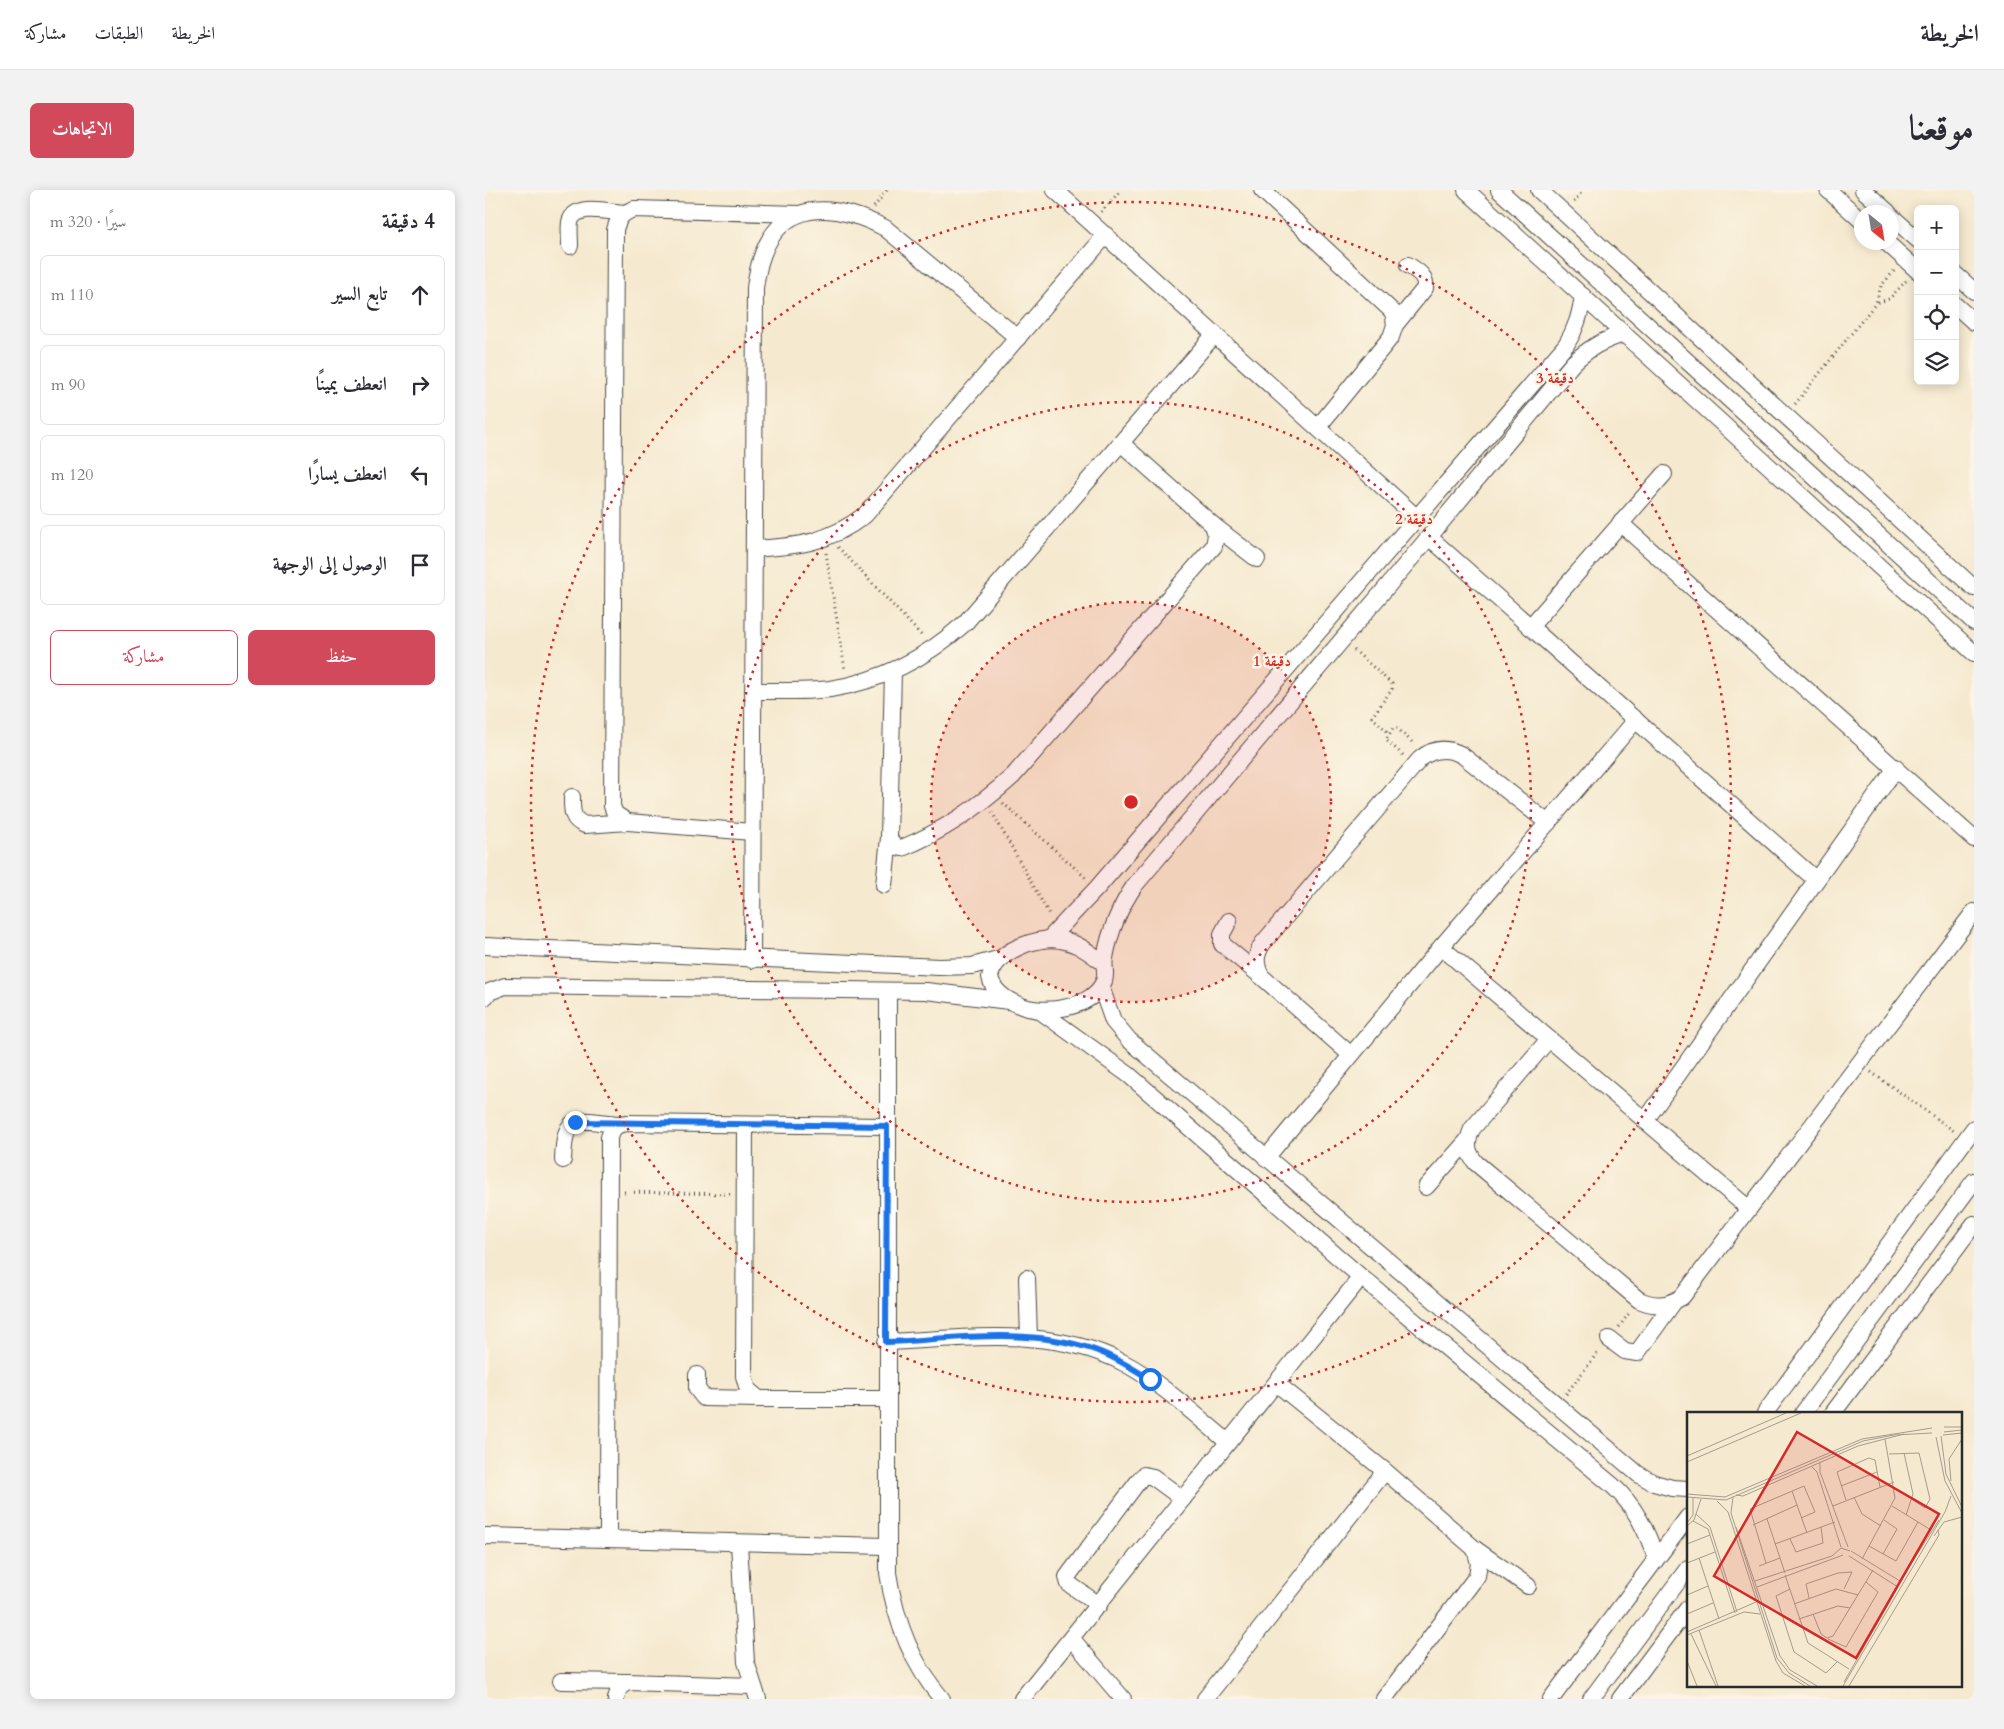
<!DOCTYPE html>
<html lang="ar">
<meta charset="utf-8">
<style>
body{margin:0;font-family:Cardo,Amiri,serif;background:#f2f2f3;color:#2b2b33;direction:rtl}
.controls{position:absolute;right:15px;top:15px;display:grid;overflow:hidden;border-radius:8px;box-shadow:0 2px 12px #0003}
.controls button{width:45px;height:45px;display:grid;place-items:center;padding:0;border:0;border-bottom:1px solid #e1e1e2;background:#fff;color:#2b2b33;font:25px sans-serif}
.compass{position:absolute;left:1369px;top:15px;width:45px;height:45px;border-radius:50%;background:#fff;box-shadow:0 2px 12px #0003;rotate:150deg}
.stop{position:absolute;width:15px;height:15px;margin:-11px;border:4px solid #1a73e8;border-radius:50%;background:#fff}
.stop.end{background:#1a73e8;border-color:#fff;box-shadow:0 1px 5px #0008}
.list{margin:0;padding:0;list-style:none}
h2{display:flex;justify-content:space-between;align-items:center;height:65px;margin:0;padding:0 20px;font-size:21px}
h2 small{font-size:16px;font-weight:400;color:#7c7c81}
.list li{display:grid;grid-template-columns:32px 1fr auto;gap:15px;align-items:center;box-sizing:border-box;height:80px;margin:0 10px 10px;padding:0 10px;border:1px solid #e1e1e2;border-radius:8px}
.list b{display:block;font-size:19px;white-space:nowrap}
.list em{font-size:16px;font-style:normal;color:#7c7c81}
.actions{display:flex;gap:10px;padding:15px 20px}
.actions a{flex:1;padding:11px 0;border:1px solid #d1495b;border-radius:8px;text-align:center;font-size:18px;color:#d1495b}
.actions .main{background:#d1495b;color:#fff}
.icon{flex:none;width:28px;height:28px;fill:none;stroke:currentColor;stroke-width:2;stroke-linecap:round;stroke-linejoin:round}
.map{position:relative;flex:none;width:1489px;height:1509px;overflow:hidden;direction:ltr;border-radius:8px}
header{display:flex;align-items:center;gap:30px;box-sizing:border-box;height:70px;padding:0 25px;background:#fff;border-bottom:1px solid #e1e1e2}
header strong{font-size:24px}
nav{display:flex;gap:28px;margin-inline-start:auto;font-size:18px}
.intro{display:flex;align-items:center;justify-content:space-between;box-sizing:border-box;height:120px;padding:0 30px}
h1{margin:0;font-size:35px}
.button{padding:12px 22px;border-radius:8px;background:#d1495b;color:#fff;font-size:18px;font-weight:700}
main{display:flex;gap:30px;padding:0 30px}
aside{flex:1;background:#fff;border-radius:8px;box-shadow:0 2px 12px #0003}
.map>svg:first-child{display:block}
</style>
<header>
<strong>الخريطة</strong>
<nav><a>الخريطة</a><a>الطبقات</a><a>مشاركة</a></nav>
</header>
<div class="intro"><h1>موقعنا</h1><a class="button">الاتجاهات</a></div>
<main>
<div class="map">
<svg width="1489" height="1509" viewBox="0 0 1489 1509">
<rect width="100%" height="100%" fill="#fcf5e5"/>
<filter id="ink" filterUnits="userSpaceOnUse"><feTurbulence type="fractalNoise" baseFrequency=".02" numOctaves="2"/><feDisplacementMap in="SourceGraphic" scale="10" xChannelSelector="R" yChannelSelector="G"/><feConvolveMatrix kernelMatrix="1 2 1 2 8 2 1 2 1" color-interpolation-filters="sRGB"/></filter>
<filter id="wash" filterUnits="userSpaceOnUse"><feTurbulence type="fractalNoise" baseFrequency=".0096" numOctaves="4" result="noise"/><feDisplacementMap in="SourceGraphic" scale="20" xChannelSelector="R" yChannelSelector="G"/><feGaussianBlur stdDeviation="1.12" result="paint"/><feColorMatrix in="noise" values="0 0 0 0 0 0 0 0 0 0 0 0 0 0 0 0 0 1.4 0 .05"/><feComposite in="paint" operator="in"/></filter>
<g filter="url(#wash)">
<rect width="100%" height="100%" fill="#f5e9cf"/>
</g>
<g filter="url(#ink)">
<g fill="none" stroke-linecap="round" stroke-linejoin="round">
<!-- minor casing -->
<g stroke="#494844" stroke-width="18">
<g id="minor">
<path d="M570,0L932,328"/>
<path d="M777,0L908,122L910,135L906,147L833,237"/>
<path d="M981,0L1489,463"/>
<path d="M1014,0L1489,432"/>
<path d="M1054,0L1489,398"/>
<path d="M1343,0L1376,30"/>
<path d="M1378,0L1403,22"/>
<path d="M1406,26L1433,50"/>
<path d="M1401,52L1433,81"/>
<path d="M85,56C85,48 84,39 85,32C90,12 124,22 139,23"/>
<path d="M1470,84L1489,101"/>
<path d="M1470,115L1489,132"/>
<path d="M910,135L940,98C942,86 932,81 923,75"/>
<path d="M1135,333L1489,649"/>
<path d="M728,335L772,369"/>
<path d="M944,347L1331,690"/>
<path d="M269,359C315,356 343,353 380,325L621,45"/>
<path d="M1045,437L1179,284"/>
<path d="M408,481L404,648L409,656L417,658C459,641 495,616 528,586L729,356L731,345L728,335L637,254"/>
<path d="M268,501C293,501 320,502 345,499C397,491 441,468 480,433L730,144"/>
<path d="M87,607C87,620 86,630 100,635L143,632"/>
<path d="M267,642L143,632L130,624L127,616L130,40C133,28 137,23 149,19L314,24"/>
<path d="M399,695L404,648"/>
<path d="M744,731L737,744V754L776,786"/>
<path d="M564,749L612,698L1081,155C1091,139 1095,125 1098,106"/>
<path d="M0,756L454,777L487,776L517,768"/>
<path d="M956,757L1263,1018"/>
<path d="M267,770L270,98C280,16 332,4 400,38L533,148"/>
<path d="M619,773C605,763 592,752 575,750C552,746 510,761 505,787C508,801 521,810 534,815C558,826 609,818 619,791C622,783 618,776 620,768C625,740 634,718 650,695L944,347L1088,173C1104,158 1118,150 1139,144"/>
<path d="M616,797L628,831L644,850L1153,1284L1169,1293L1187,1298L1203,1299"/>
<path d="M403,801V1383C410,1429 426,1473 457,1509"/>
<path d="M0,807L4,802L20,796L441,801L524,811"/>
<path d="M555,821L644,885L876,1087L1127,1295C1150,1316 1161,1339 1171,1368"/>
<path d="M1064,849L987,939C981,953 981,961 991,973L1154,1110C1171,1117 1182,1116 1197,1107L1489,722"/>
<path d="M866,865L776,786C770,773 770,765 778,753L935,569C948,558 962,557 977,565L1063,633"/>
<path d="M1160,931L1411,578"/>
<path d="M260,935L259,1186L263,1200L274,1209H401"/>
<path d="M781,968L956,757L1151,530"/>
<path d="M78,970C80,920 91,931 134,934"/>
<path d="M941,997L982,951"/>
<path d="M542,1088L544,1147"/>
<path d="M1124,1149L1140,1161L1152,1163L1188,1113"/>
<path d="M401,1152C480,1149 564,1135 637,1172C676,1192 710,1225 743,1252"/>
<path d="M212,1185V1199L219,1208L274,1209"/>
<path d="M791,1193L900,1281L990,1359L994,1373L992,1386L899,1509"/>
<path d="M1280,1223L1489,938"/>
<path d="M1318,1223L1489,991"/>
<path d="M1348,1223L1489,1034"/>
<path d="M0,1346L401,1356"/>
<path d="M123,1349L124,947C128,937 132,934 142,933L402,936"/>
<path d="M254,1353L261,1472L273,1509"/>
<path d="M990,1359L1043,1396"/>
<path d="M614,1415L584,1394L582,1387L655,1289L659,1285L668,1287L698,1309"/>
<path d="M587,1449L638,1509"/>
<path d="M76,1491L142,1492"/>
<path d="M131,1509L134,1498L142,1492L267,1496"/>
<path d="M537,1509L876,1087"/>
<path d="M720,1509L900,1281"/>
<path d="M1066,1509L1203,1327"/>
<path d="M1106,1509L1203,1378"/>
<path d="M1135,1509L1203,1418"/>
</g>
</g>
<!-- path -->
<g stroke="#494844" stroke-width="3" stroke-dasharray="1 4" stroke-linecap="butt">
<path d="M1089,12L1098,0"/>
<path d="M389,17L402,0"/>
<path d="M616,22L636,0"/>
<path d="M1409,81L1396,96L1391,113L1404,109L1422,90"/>
<path d="M1310,214L1391,113"/>
<path d="M353,357L438,447"/>
<path d="M341,363L360,480"/>
<path d="M869,460L907,494V499L887,527L904,543"/>
<path d="M918,565L901,550L908,538H912L929,554"/>
<path d="M518,613L601,688"/>
<path d="M507,622L565,726"/>
<path d="M1386,882L1469,941"/>
<path d="M139,1002L245,1004"/>
<path d="M1134,1137L1145,1122"/>
<path d="M1081,1204L1114,1161"/>
</g>
<!-- minor -->
<use href="#minor" stroke="#fff" stroke-width="16"/>
</g>
</g>
<g fill="none" stroke-linecap="round" stroke-linejoin="round" filter="url(#ink)">
<!-- route -->
<path stroke="#1a73e8" stroke-width="6" d="M90,932L402,936L401,1152C468,1149 542,1137 607,1159C628,1166 647,1178 665,1189"/>
</g>
<!-- distance rings -->
<circle cx="646" cy="612" r="200" fill="#d62828" fill-opacity=".12"/>
<g fill="none" stroke="#d62828" stroke-width="2.5" stroke-dasharray="2.5 5">
<circle cx="646" cy="612" r="200"/>
<circle cx="646" cy="612" r="400"/>
<circle cx="646" cy="612" r="600"/>
</g>
<!-- overview -->
<g transform="translate(1202 1222)">
<rect width="275" height="275" fill="#f5e9cf"/>
<path fill="none" stroke="#a49d8d" stroke-width="1" d="M257,15H275M257,20L275,18M256,23L275,21M254,24L259,62L275,95M249,25L258,69L275,101M217,41L226,82L219,103M202,42L232,41L243,87L238,96L226,88M0,44L99,1M0,50L114,1M133,51V60L161,135M125,55L130,60L154,135M264,69L262,47L275,27M154,74L190,60M105,79L120,121M0,82L38,85L175,27L245,16M49,83L56,84L171,34L217,22M0,85L39,88L176,29L207,23L245,21M46,85L44,101L90,246L102,261L123,274M167,85L175,102L194,114M159,88L150,60L182,46L188,48L193,75M30,89L41,100L89,249L96,261L118,274M146,94L207,70M205,94L244,118M9,102L23,115L50,200M80,107L98,161M6,109L21,117L48,201M0,111L6,103V86M66,113L110,93M0,114L7,108L14,87M49,115L93,244L103,258L130,274M247,124L257,110L275,105M103,127L109,140L136,131L134,115M0,132L23,123M88,132L148,110M182,134L209,149L231,110M164,139L213,169L252,108M196,142L210,117L197,108M12,146L32,207M175,147L208,86L198,27M0,151L28,140M79,151L63,97L117,74L128,100L114,106M72,154L93,146M98,163L121,231L162,257M68,169L145,144L154,136L163,139M70,175L156,143M103,177L89,184L107,240L139,261L150,250M0,183L21,174M122,186L119,172L151,161L165,160L157,177M107,192L149,177L171,183M0,202L26,191M126,202L134,222L140,226L146,224L186,158M112,207L151,194L163,196M12,218L31,274M0,220L69,190M4,222L29,274M0,223L57,200L73,202M141,227L159,235L191,180L179,170M0,249L10,274M157,270L211,175L162,144M156,274L258,100L264,84M162,274L252,123L251,118"/>
<path fill="#d62828" fill-opacity="0.15" stroke="#d62828" stroke-width="2.5" d="M110,20L252,102L169,246L27,164Z"/>
<rect width="275" height="275" fill="none" stroke="#2b2b2b" stroke-width="2.5"/>
</g>
<circle cx="646" cy="612" r="8" fill="#d62828" stroke="#fcf5e5" stroke-width="2.5"/>
<g font-size="15" text-anchor="middle" font-weight="bold" fill="#d62828" stroke="#fcf5e5" stroke-width="5" stroke-linejoin="round" paint-order="stroke">
<text x="1070" y="193">3 دقيقة</text>
<text x="929" y="334">2 دقيقة</text>
<text x="787" y="476">1 دقيقة</text>
</g>
</svg>
<div class="controls">
<button>+</button>
<button>−</button>
<button><svg class="icon" aria-label="locate" viewBox="0 0 24 24"><circle cx="12" cy="12" r="6"/><path d="M12 2v4M12 18v4M2 12h4M18 12h4"/></svg></button>
<button><svg class="icon" aria-label="layers" viewBox="0 0 24 24"><path d="M12 4l9 5-9 5-9-5zM3 14l9 5 9-5"/></svg></button>
</div>
<svg class="compass" viewBox="-18 -18 36 36"><path d="M0-13l5 13h-10z" fill="#e53935"/><path d="M0 13l5-13h-10z" fill="#7c7c81"/></svg>
<div class="stop" style="left:665px;top:1189px"></div>
<div class="stop end" style="left:90px;top:932px"></div>
</div>
<aside>
<h2>4 دقيقة<small>سيرًا · 320 m</small></h2>
<ul class="list">
<li><svg class="icon" aria-label="ahead" viewBox="0 0 24 24"><path d="M12 20V5M6 11l6-6 6 6"/></svg><div><b>تابع السير</b></div><em>110 m</em></li>
<li><svg class="icon" aria-label="right" viewBox="0 0 24 24"><path d="M7 20v-9h11M14 6l5 5-5 5"/></svg><div><b>انعطف يمينًا</b></div><em>90 m</em></li>
<li><svg class="icon" aria-label="left" viewBox="0 0 24 24"><path d="M17 20v-9H6M10 6l-5 5 5 5"/></svg><div><b>انعطف يسارًا</b></div><em>120 m</em></li>
<li><svg class="icon" aria-label="arrive" viewBox="0 0 24 24"><path d="M6 21V4h12l-3 4 3 4H6"/></svg><div><b>الوصول إلى الوجهة</b></div></li>
</ul>
<div class="actions"><a class="main">حفظ</a><a>مشاركة</a></div>
</aside>
</main>
